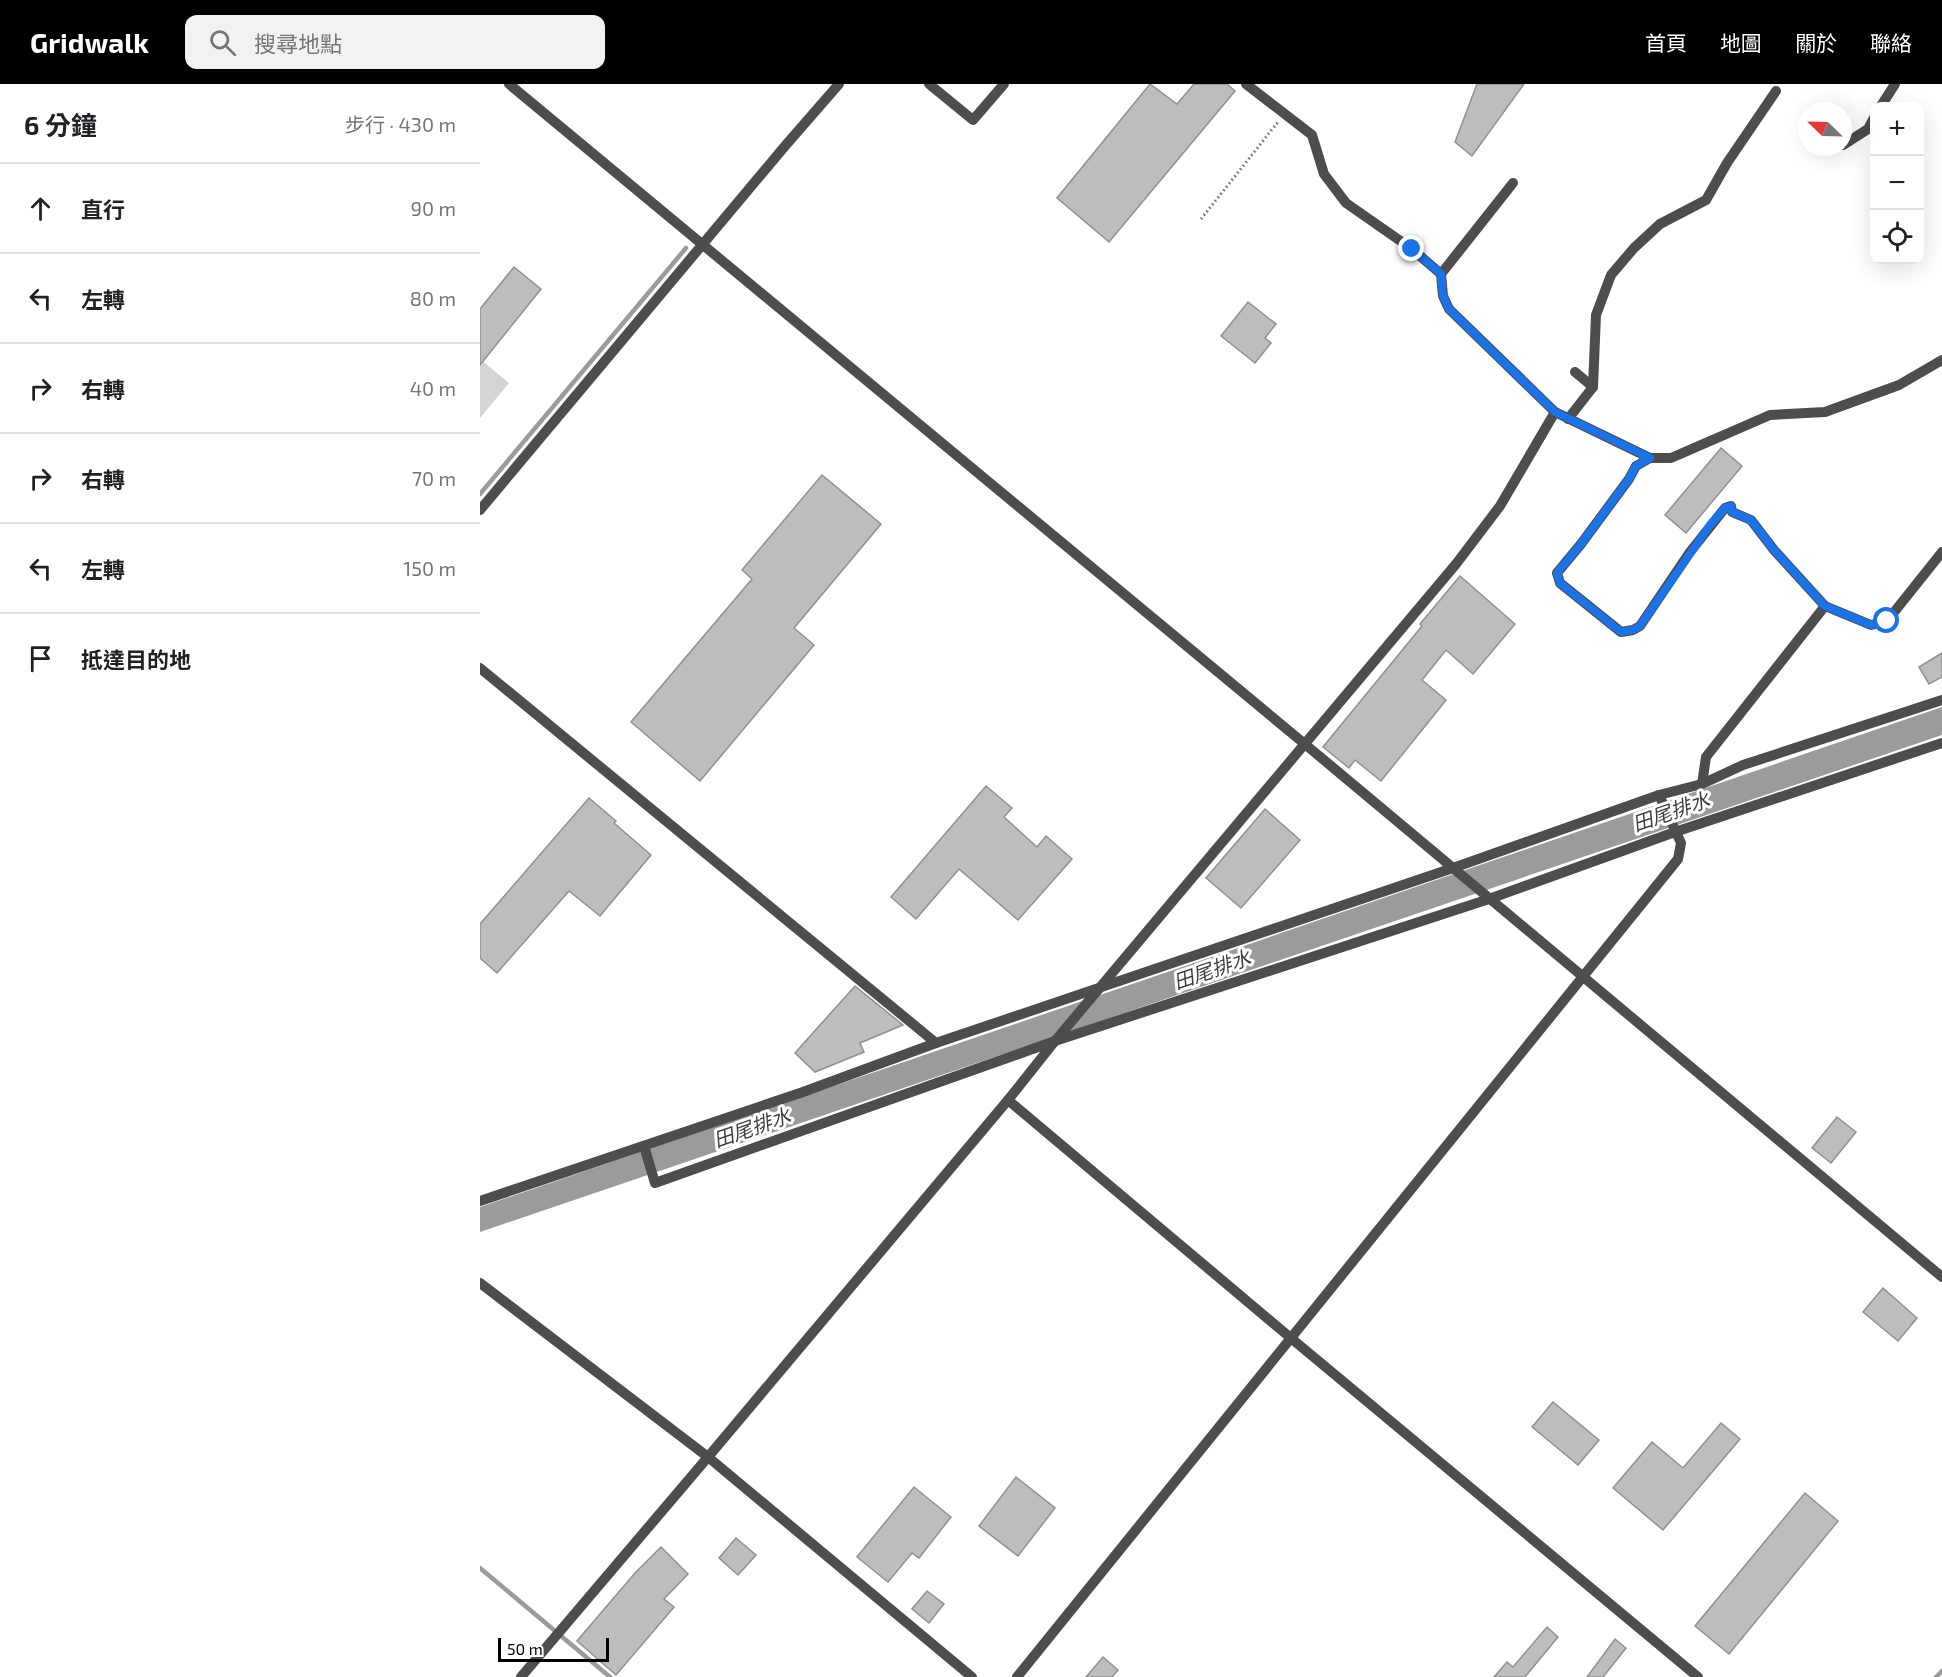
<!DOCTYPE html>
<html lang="zh-TW">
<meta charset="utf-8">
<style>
body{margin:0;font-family:"Exo 2","Noto Sans TC",sans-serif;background:#f2f2f2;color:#202124}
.controls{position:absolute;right:18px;top:18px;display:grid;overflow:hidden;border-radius:12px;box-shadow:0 6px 24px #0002}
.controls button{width:54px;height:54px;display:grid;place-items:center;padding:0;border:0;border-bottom:2px solid #e0e0e0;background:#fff;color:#202124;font:30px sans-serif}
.compass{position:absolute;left:1318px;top:18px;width:54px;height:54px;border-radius:50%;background:#fff;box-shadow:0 6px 24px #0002;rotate:293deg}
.scale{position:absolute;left:18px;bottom:15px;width:111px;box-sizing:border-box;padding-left:6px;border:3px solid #000;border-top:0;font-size:16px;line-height:21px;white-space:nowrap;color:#000;-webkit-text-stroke:4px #fff;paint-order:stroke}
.stop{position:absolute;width:18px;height:18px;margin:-14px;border:4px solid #1a73e8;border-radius:50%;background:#fff}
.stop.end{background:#1a73e8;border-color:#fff;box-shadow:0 2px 6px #0008}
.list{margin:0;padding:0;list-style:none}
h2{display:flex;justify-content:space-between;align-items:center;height:78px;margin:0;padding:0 24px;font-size:26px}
h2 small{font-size:20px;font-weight:400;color:#757577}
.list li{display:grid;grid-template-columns:39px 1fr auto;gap:18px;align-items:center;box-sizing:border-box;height:90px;padding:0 24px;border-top:2px solid #e0e0e0}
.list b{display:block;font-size:22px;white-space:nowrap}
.list em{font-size:20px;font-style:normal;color:#757577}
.icon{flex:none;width:33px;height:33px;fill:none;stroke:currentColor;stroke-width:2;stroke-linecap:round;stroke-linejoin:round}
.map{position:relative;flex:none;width:1462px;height:1593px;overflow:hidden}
header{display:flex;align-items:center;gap:36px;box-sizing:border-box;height:84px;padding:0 30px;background:#000;color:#fff}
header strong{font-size:28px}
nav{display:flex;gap:33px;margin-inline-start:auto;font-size:21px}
.search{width:420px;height:54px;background:#f2f2f2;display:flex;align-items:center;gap:15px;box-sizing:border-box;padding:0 21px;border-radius:12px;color:#757577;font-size:22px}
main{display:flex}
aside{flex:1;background:#fff}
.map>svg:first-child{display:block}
</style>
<header>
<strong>Gridwalk</strong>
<div class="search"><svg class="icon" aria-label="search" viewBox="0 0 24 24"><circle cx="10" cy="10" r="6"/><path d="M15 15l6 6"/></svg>搜尋地點</div>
<nav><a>首頁</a><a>地圖</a><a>關於</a><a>聯絡</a></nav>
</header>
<main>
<aside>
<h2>6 分鐘<small>步行 · 430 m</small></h2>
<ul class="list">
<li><svg class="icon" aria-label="ahead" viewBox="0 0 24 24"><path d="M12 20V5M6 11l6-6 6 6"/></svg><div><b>直行</b></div><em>90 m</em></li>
<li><svg class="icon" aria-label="left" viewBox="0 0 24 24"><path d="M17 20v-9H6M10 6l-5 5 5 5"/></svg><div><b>左轉</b></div><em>80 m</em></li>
<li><svg class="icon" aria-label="right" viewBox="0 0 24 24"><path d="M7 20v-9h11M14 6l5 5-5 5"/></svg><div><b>右轉</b></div><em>40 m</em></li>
<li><svg class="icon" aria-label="right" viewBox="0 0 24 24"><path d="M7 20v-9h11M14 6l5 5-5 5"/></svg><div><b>右轉</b></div><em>70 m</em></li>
<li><svg class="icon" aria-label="left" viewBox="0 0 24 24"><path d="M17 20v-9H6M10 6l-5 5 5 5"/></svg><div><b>左轉</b></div><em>150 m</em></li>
<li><svg class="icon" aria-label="arrive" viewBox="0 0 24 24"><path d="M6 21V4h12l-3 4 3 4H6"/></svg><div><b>抵達目的地</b></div></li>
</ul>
</aside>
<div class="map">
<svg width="1462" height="1593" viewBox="0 0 1462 1593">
<rect width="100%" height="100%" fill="#fff"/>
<!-- green -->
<path fill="#d4d4d4" d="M0,275L29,299L0,334Z"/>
<!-- water -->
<path fill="#9b9b9b" d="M1462,623V651L0,1148V1123Z"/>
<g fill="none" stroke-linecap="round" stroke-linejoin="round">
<!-- stream -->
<g stroke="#9b9b9b" stroke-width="4.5">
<path d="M0,410L206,164"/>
<path d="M0,1484L130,1593"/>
<path d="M1456,1593L1462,1587"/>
</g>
</g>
<!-- building -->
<g fill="#bdbdbd" stroke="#919191" stroke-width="1.5">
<path d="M670,0L697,20L714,0H747L755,7L629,158L577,114Z"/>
<path d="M997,0H1044L992,72L975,58Z"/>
<path d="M34,183L61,205L0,281V225Z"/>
<path d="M768,218L796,240L785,254L791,259L775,279L741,252Z"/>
<path d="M1241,364L1262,382L1206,449L1185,431Z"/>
<path d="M342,391L401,440L314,544L334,561L220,697L151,638L272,495L262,486Z"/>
<path d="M980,492L1035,540L993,590L966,566L942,596L966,616L901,697L875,676L869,684L843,663L942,542L940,540Z"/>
<path d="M1462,569V593L1449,600L1439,583Z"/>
<path d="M506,702L532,724L524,733L557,763L566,752L592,775L538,836L479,785L436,835L411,813Z"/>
<path d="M109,714L136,737L134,739L171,771L120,832L89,807L17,889L0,874V840Z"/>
<path d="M785,725L820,756L761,824L726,794Z"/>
<path d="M375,902L423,941L380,959L384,968L335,988L315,969Z"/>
<path d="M1357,1033L1376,1048L1351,1079L1332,1064Z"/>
<path d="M1403,1204L1437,1234L1418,1257L1383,1228Z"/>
<path d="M1073,1318L1119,1356L1098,1381L1052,1343Z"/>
<path d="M1241,1339L1260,1355L1183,1446L1133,1404L1172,1358L1203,1384Z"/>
<path d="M536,1393L575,1424L538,1472L499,1442Z"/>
<path d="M434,1403L471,1433L439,1474L432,1469L408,1498L377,1473Z"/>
<path d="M1325,1409L1358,1437L1249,1570L1215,1542Z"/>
<path d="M256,1454L276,1471L258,1491L239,1474Z"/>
<path d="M181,1463L208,1490L184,1515L194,1523L136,1591L97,1557L155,1489Z"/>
<path d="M447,1507L464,1520L449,1539L432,1525Z"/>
<path d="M1067,1543L1078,1553L1045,1593H1014L1027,1578L1033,1583Z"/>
<path d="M1135,1555L1146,1564L1123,1593H1107Z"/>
<path d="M623,1573L638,1586L632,1593H606Z"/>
</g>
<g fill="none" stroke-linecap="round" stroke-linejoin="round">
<!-- path -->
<path stroke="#6f6f6f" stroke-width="3" stroke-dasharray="1.5 3" stroke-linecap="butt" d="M721,135L798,38"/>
<!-- minor -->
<g stroke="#4d4d4d" stroke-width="10">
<path d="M29,0L826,661L1462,1193"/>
<path d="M449,0L493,36L524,0"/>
<path d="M766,0L832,51L844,90L866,119L932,165L961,190L963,212L969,225L1075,328L1170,374H1191L1290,331L1345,328L1419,301L1462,276"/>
<path d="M1401,22L1415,0"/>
<path d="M1363,61L1388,45L1394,34"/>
<path d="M961,190L1033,99"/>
<path d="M1095,288L1113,303"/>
<path d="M1088,335L1113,303L1116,231L1131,191L1154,164L1180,140L1226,116L1247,79L1296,7"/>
<path d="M1170,374L1156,382L1149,395L1101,460L1077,489L1080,499L1141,548L1153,546L1160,542L1210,468L1245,424L1251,422L1252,428L1271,436L1294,466L1345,522L1391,541L1407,537L1462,468"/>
<path d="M0,426L305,62L359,0"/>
<path d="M0,584L456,959"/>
<path d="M1222,700L1226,673L1345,522"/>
<path d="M528,1016L812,1255L1218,1593"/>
<path d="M164,1062L175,1099L575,957L1009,815L1195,748L1462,659"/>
<path d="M0,1117L323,1008L456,959L973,784L1179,711L1222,700L1263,681L1462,616"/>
<path d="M0,1199L228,1373L492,1593"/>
<path d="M41,1593L228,1373L528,1016L575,957L976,480L1020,422L1075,328"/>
<path d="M537,1593L1198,775L1201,759L1179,711"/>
</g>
</g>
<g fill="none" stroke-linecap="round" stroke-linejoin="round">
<!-- route -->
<path stroke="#1a73e8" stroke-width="8" d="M932,165L961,190L963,212L969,225L1075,328L1170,374L1156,382L1149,395L1101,460L1077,489L1080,499L1141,548L1153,546L1160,542L1230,441L1245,424L1251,422L1252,428L1271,436L1294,466L1345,522L1391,541L1407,537"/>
</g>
<g text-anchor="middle" stroke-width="6" stroke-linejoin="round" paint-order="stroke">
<!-- water labels -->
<g font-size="20" font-style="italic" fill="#3c3c3c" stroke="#fff">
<text transform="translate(1191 728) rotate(-19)" y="7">田尾排水</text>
<text transform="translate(732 886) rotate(-19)" y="7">田尾排水</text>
<text transform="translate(272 1044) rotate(-19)" y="7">田尾排水</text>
</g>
</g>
</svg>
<div class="controls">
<button>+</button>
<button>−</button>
<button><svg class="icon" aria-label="locate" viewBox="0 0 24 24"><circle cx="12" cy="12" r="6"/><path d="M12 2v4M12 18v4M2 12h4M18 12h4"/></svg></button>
</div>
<svg class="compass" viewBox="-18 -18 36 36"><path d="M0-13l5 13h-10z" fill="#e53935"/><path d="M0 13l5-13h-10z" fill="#757577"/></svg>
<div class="scale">50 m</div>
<div class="stop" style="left:1407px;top:537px"></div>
<div class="stop end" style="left:932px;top:165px"></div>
</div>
</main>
